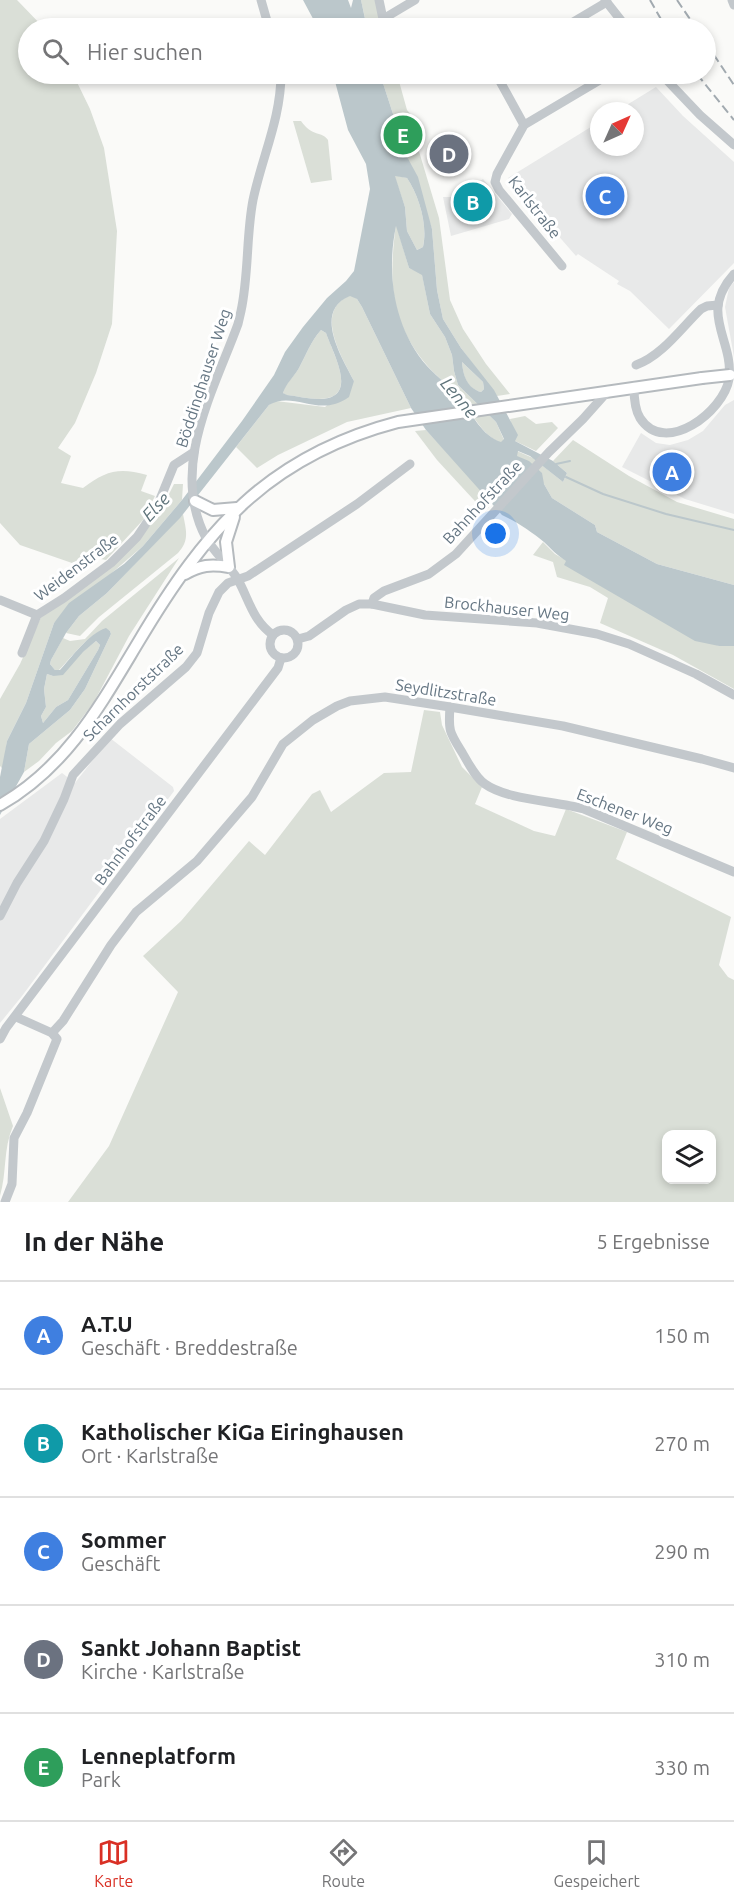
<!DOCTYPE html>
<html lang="de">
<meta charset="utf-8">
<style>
body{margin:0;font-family:Ubuntu,sans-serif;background:#f2f2f2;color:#202124}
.controls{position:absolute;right:18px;bottom:18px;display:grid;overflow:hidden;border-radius:12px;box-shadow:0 3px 9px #0003}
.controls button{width:54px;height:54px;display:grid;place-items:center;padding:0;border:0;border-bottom:2px solid #e0e0e0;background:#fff;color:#202124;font:30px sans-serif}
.compass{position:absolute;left:590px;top:102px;width:54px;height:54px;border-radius:50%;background:#fff;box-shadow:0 3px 9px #0003;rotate:45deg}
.you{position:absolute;left:496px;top:534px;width:21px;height:21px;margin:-15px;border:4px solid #fff;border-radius:50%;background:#1a73e8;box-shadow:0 0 0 9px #1a73e833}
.badge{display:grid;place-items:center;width:39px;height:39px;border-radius:50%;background:#d93025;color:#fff;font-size:20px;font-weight:700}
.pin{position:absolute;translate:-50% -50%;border:3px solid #fff;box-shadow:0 2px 6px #0006}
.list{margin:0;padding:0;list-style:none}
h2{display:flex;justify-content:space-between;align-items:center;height:78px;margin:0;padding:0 24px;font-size:26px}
h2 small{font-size:20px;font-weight:400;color:#757577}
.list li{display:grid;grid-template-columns:39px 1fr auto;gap:18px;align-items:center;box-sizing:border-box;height:108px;padding:0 24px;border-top:2px solid #e0e0e0}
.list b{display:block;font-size:22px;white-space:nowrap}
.list p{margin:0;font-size:20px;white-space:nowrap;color:#757577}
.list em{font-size:20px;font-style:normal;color:#757577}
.icon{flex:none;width:33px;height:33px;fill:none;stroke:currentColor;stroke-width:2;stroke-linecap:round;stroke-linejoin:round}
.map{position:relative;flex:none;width:734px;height:1202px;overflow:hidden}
.search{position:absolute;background:#fff;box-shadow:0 3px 9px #0003;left:18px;right:18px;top:18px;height:66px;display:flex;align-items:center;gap:15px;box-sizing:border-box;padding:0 21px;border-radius:33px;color:#757577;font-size:22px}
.sheet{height:618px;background:#fff}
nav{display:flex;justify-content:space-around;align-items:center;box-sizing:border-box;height:84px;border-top:2px solid #e0e0e0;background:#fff;font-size:16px;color:#757577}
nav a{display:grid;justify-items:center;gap:3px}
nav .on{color:#d93025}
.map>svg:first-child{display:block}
</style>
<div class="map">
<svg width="734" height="1202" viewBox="0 0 734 1202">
<rect width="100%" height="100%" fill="#fafaf8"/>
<!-- built -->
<g fill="#e8e9e9">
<path d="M656,87L683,116L734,162V263L669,329L630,291L617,284L619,281L578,254L576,256L508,178L599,122V147H635V111H617Z"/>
<path d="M483,179L512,214L509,219L451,236L443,197H455V193L462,192L469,188L479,187L480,181Z"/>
<path d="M734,282V357L725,307L729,288Z"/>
<path d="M734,400V514L685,499L622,467L641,433L656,443L670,445L688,440L703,431L725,405Z"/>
<path d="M110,738L173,787L174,791L22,996L0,1023V819L62,773L75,783Z"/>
</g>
<!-- green -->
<g fill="#dadfd7" fill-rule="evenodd">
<path d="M0,0H17L44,28H28V74H73L90,109L104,148L117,231L112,324L96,373L75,423L58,448L71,456L61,483L83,488C106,471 118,467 147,475L141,491L155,496L143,520L106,560L86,556L72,563L20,545L0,523Z"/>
<path d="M361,0H378L381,9L378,18L366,23Z"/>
<path d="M380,74H397L407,110L412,116L418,148L439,218L450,300L463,329L486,364L510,394L497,396L461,348L443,319L437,290L432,229L406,155L404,157L384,123L394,117Z"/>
<path d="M293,121H301C312,137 322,131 328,140L332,180L311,183Z"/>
<path d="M394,175L407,178C419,196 428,225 423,247L417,250L407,231L405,207Z"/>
<path d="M396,224L409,268L422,274L430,314L445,337L452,355L454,371L458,385L496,422L504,440L501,443C480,434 472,411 458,396C448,385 435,375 425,363C389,319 389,279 396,224Z"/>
<path d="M351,295L357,299L362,307L411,408L347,422L278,455L257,468L236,447L269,405L276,401L325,407L354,381C341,356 313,310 351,295Z"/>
<path d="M321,330L326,333C333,354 360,399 319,399C308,399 297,396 286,395L283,393C285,383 294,377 299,368C306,355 311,341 321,330Z"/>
<path d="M462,362L483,382L484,389L481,392C466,388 463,375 462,362Z"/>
<path d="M525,416L536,424L552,422L558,428L536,451L515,441L510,419Z"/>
<path d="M426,430L493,502L485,512L437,460L415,431Z"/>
<path d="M573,440L629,476L677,502L734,519V585L657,564L597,532L595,525L552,498L544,484L516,456L517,451L533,458L563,482L567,473L553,461Z"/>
<path d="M174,484H183L182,500L143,546L54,623L26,703L7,741L3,769L0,766V699L20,664L41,617L139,540L160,512Z"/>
<path d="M183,514C186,530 190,540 178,553L99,617L80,636L66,633L79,616L107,593Z"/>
<path d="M543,542L555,554L567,561L565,564L719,646H734V689L673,655L600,623L608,598L590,587L557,577L553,562L533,555Z"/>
<path d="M179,558L129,636L94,702L72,731L56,743L39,761L24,772L29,744L70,710L85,689L111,634L110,631L106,629C88,634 72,657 59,670H55L50,664L51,660L63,638L70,641L85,639L102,621Z"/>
<path d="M96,641L100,645L98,650L68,700L56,707L43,723L41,716L46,707L44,689L47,674L53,676Z"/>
<path d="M424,710L440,712L442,725L462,767L482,787L475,804L534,831L555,836L566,809L627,832L616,859L731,917L719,965L728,977L734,980V1202H68L109,1146L178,992L143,956L181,921L249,841L265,855L312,794L320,790L331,812L384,773L411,772ZM666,1134H712V1180H666Z"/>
<path d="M0,1088L13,1126C3,1149 7,1172 0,1196Z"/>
</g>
<!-- water -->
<g fill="#bbc7cb" fill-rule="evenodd">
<path d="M303,0H348L351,8L353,0H361L367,28H318Z"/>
<path d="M333,74H380L394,117L384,123L403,156L406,155L418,177L432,229L437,290L443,319L461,348L494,390L518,435L515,441L553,461L567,473L563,482L530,456L518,451L517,456L529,461L542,473L544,484L552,498L595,525L597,532L657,564L734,585V646H719L695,641L564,565L566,561C557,555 551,549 544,542C532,532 517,522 502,515L426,430L411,408L362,307L357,299L350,296C313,311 341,356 354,381L349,397C319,419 294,390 269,405L180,518L107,593L79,616L66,633L51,660L50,664L55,670H60C72,657 88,634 106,628L110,631L111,634L85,689L70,710L29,744L24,772L0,815V777L7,741L26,703L54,623L69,603L124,564L143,546L182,500L242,421L274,375L285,352L303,327L327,298L346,281L354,271L370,189L366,164L348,130ZM395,176L407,178C419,196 428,225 423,247L417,250L407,231L405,207ZM396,226L409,268L422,275L430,314L445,337L452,355L454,371L458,385L496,422L504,439L501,442C482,436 472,414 461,399C451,387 438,378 427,366C394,328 386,274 396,226ZM321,330L326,333C333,354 360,399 319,399C308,399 297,396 287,395L283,393C286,383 294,377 299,368C306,355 311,341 321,330ZM462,362L483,382L484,389L481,392C467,388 463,375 462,362ZM96,641L100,645L98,650L68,700L56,707L43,723L41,716L46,707L44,689L47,674L53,676L63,675L83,652Z"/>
</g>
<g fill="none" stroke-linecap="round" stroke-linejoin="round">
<!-- stream -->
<g stroke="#bbc7cb" stroke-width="2">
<path d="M556,464L570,461"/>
<path d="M566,477L603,494L666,514L734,530"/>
</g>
<!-- major casing -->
<g stroke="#b5babe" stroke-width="14">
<g id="major">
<path d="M195,501L213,510L237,508"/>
<path d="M185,574C200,565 211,564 229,567L226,542L234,517"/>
<path d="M0,805C67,767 101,704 139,641C205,530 268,456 398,422L702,378"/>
</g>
</g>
<!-- minor -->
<g stroke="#c3c8cc" stroke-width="9">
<path d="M261,0L269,28"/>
<path d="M379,0L383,19L415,0"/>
<path d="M605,0L627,28"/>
<path d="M732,0L734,5"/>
<path d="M563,28L607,2"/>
<path d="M496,74L524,125"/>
<path d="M661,74L700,115L734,145"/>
<path d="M562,266L499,190L495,182L497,174L524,125L610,74"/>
<path d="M636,365C662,356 682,327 701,309L707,306L718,305"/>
<path d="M634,387C634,396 635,410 640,418C665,457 724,411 729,379C734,339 698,314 734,274"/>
<path d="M0,600L37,615"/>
<path d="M372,604L374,598L384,591L429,574L456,554L549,452L583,419L608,391"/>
<circle cx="284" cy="644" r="14"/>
<path d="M273,635C252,620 249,599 237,578C228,564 214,552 206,538C169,468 214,390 238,324L241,311C249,274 246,236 253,200C262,157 281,118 281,74"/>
<path d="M298,639L309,636L346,610L359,604H372L425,615L537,623L597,634L629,644L696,674L734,695"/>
<path d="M22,653L37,615L64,598L111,563L137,537L156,509L174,465L194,452"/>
<path d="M450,707C448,732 450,733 463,754C469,764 475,777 485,784C507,800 556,801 584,809L734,872"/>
<path d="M0,916L17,883L44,841L64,799L73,775L120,724L186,667L197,653L209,613L219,592L228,583L248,576L357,504L410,464"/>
<path d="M52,1033L63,1021L111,945L136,912L197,861L252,797L283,744L313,720L337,706L350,701L385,697L450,707L563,726L702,759L734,768"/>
<path d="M0,1039L6,1028L278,668L281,658"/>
<path d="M5,1202L12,1184L14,1138L27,1113L57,1039L52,1033L16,1017"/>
</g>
<!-- major -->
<use href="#major" stroke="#fff" stroke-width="10"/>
<!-- rail -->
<g stroke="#a2aab0" stroke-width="2" stroke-dasharray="9 4.5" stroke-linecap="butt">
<path d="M650,0L666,28"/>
<path d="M677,0L696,28"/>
<path d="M706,43L734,85"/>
<path d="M697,74L734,120"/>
</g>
<!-- major-bridge casing -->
<g stroke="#b5babe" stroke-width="14" stroke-linecap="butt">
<path id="major-bridge" d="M702,378L730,375"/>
</g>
<!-- major-bridge -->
<use href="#major-bridge" stroke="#fff" stroke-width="10"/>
</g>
<g text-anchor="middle" stroke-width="6" stroke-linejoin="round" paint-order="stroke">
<!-- street labels -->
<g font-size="16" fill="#657683" stroke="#fff">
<text transform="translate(535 207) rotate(52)" y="6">Karlstraße</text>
<text transform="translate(203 378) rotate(-72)" y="6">Böddinghauser Weg</text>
<text transform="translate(482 502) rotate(-47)" y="6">Bahnhofstraße</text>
<text transform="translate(76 567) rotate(-37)" y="6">Weidenstraße</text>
<text transform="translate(507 608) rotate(6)" y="6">Brockhauser Weg</text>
<text transform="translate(133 692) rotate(-44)" y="6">Scharnhorststraße</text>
<text transform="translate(446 692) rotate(9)" y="6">Seydlitzstraße</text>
<text transform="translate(625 811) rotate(21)" y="6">Eschener Weg</text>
<text transform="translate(130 840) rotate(-53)" y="6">Bahnhofstraße</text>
</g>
<!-- water labels -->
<g font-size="18" font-style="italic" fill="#60757c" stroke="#fff">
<text transform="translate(459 398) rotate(50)" y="6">Lenne</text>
<text transform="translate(156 507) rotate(-47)" y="6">Else</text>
</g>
</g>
</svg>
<div class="controls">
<button><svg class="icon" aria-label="layers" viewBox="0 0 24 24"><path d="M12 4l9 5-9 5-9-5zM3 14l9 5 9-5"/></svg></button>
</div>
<svg class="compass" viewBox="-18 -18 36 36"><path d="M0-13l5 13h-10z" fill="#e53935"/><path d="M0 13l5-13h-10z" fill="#757577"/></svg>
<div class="you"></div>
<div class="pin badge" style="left:672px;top:472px;background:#3f7fe0">A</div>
<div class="pin badge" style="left:473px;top:202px;background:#0f9aa8">B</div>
<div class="pin badge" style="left:605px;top:196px;background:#3f7fe0">C</div>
<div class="pin badge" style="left:449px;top:154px;background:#6b7280">D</div>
<div class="pin badge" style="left:403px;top:135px;background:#2e9e5b">E</div>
<div class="search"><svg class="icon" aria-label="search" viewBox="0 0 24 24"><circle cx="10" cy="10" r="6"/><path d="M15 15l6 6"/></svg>Hier suchen</div>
</div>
<section class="sheet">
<h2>In der Nähe<small>5 Ergebnisse</small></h2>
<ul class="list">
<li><span class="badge" style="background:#3f7fe0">A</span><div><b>A.T.U</b><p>Geschäft · Breddestraße</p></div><em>150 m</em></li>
<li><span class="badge" style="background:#0f9aa8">B</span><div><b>Katholischer KiGa Eiringhausen</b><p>Ort · Karlstraße</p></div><em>270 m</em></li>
<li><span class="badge" style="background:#3f7fe0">C</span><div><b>Sommer</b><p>Geschäft</p></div><em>290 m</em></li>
<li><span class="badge" style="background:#6b7280">D</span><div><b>Sankt Johann Baptist</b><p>Kirche · Karlstraße</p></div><em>310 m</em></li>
<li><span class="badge" style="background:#2e9e5b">E</span><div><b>Lenneplatform</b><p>Park</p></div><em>330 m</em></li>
</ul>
</section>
<nav>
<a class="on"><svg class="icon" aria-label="map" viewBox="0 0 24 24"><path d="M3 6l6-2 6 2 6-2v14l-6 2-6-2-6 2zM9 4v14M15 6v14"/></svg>Karte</a>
<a><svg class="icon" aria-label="directions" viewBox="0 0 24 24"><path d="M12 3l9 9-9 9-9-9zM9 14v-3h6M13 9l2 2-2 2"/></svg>Route</a>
<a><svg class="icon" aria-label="saved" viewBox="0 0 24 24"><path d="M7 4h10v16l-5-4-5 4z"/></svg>Gespeichert</a>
</nav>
